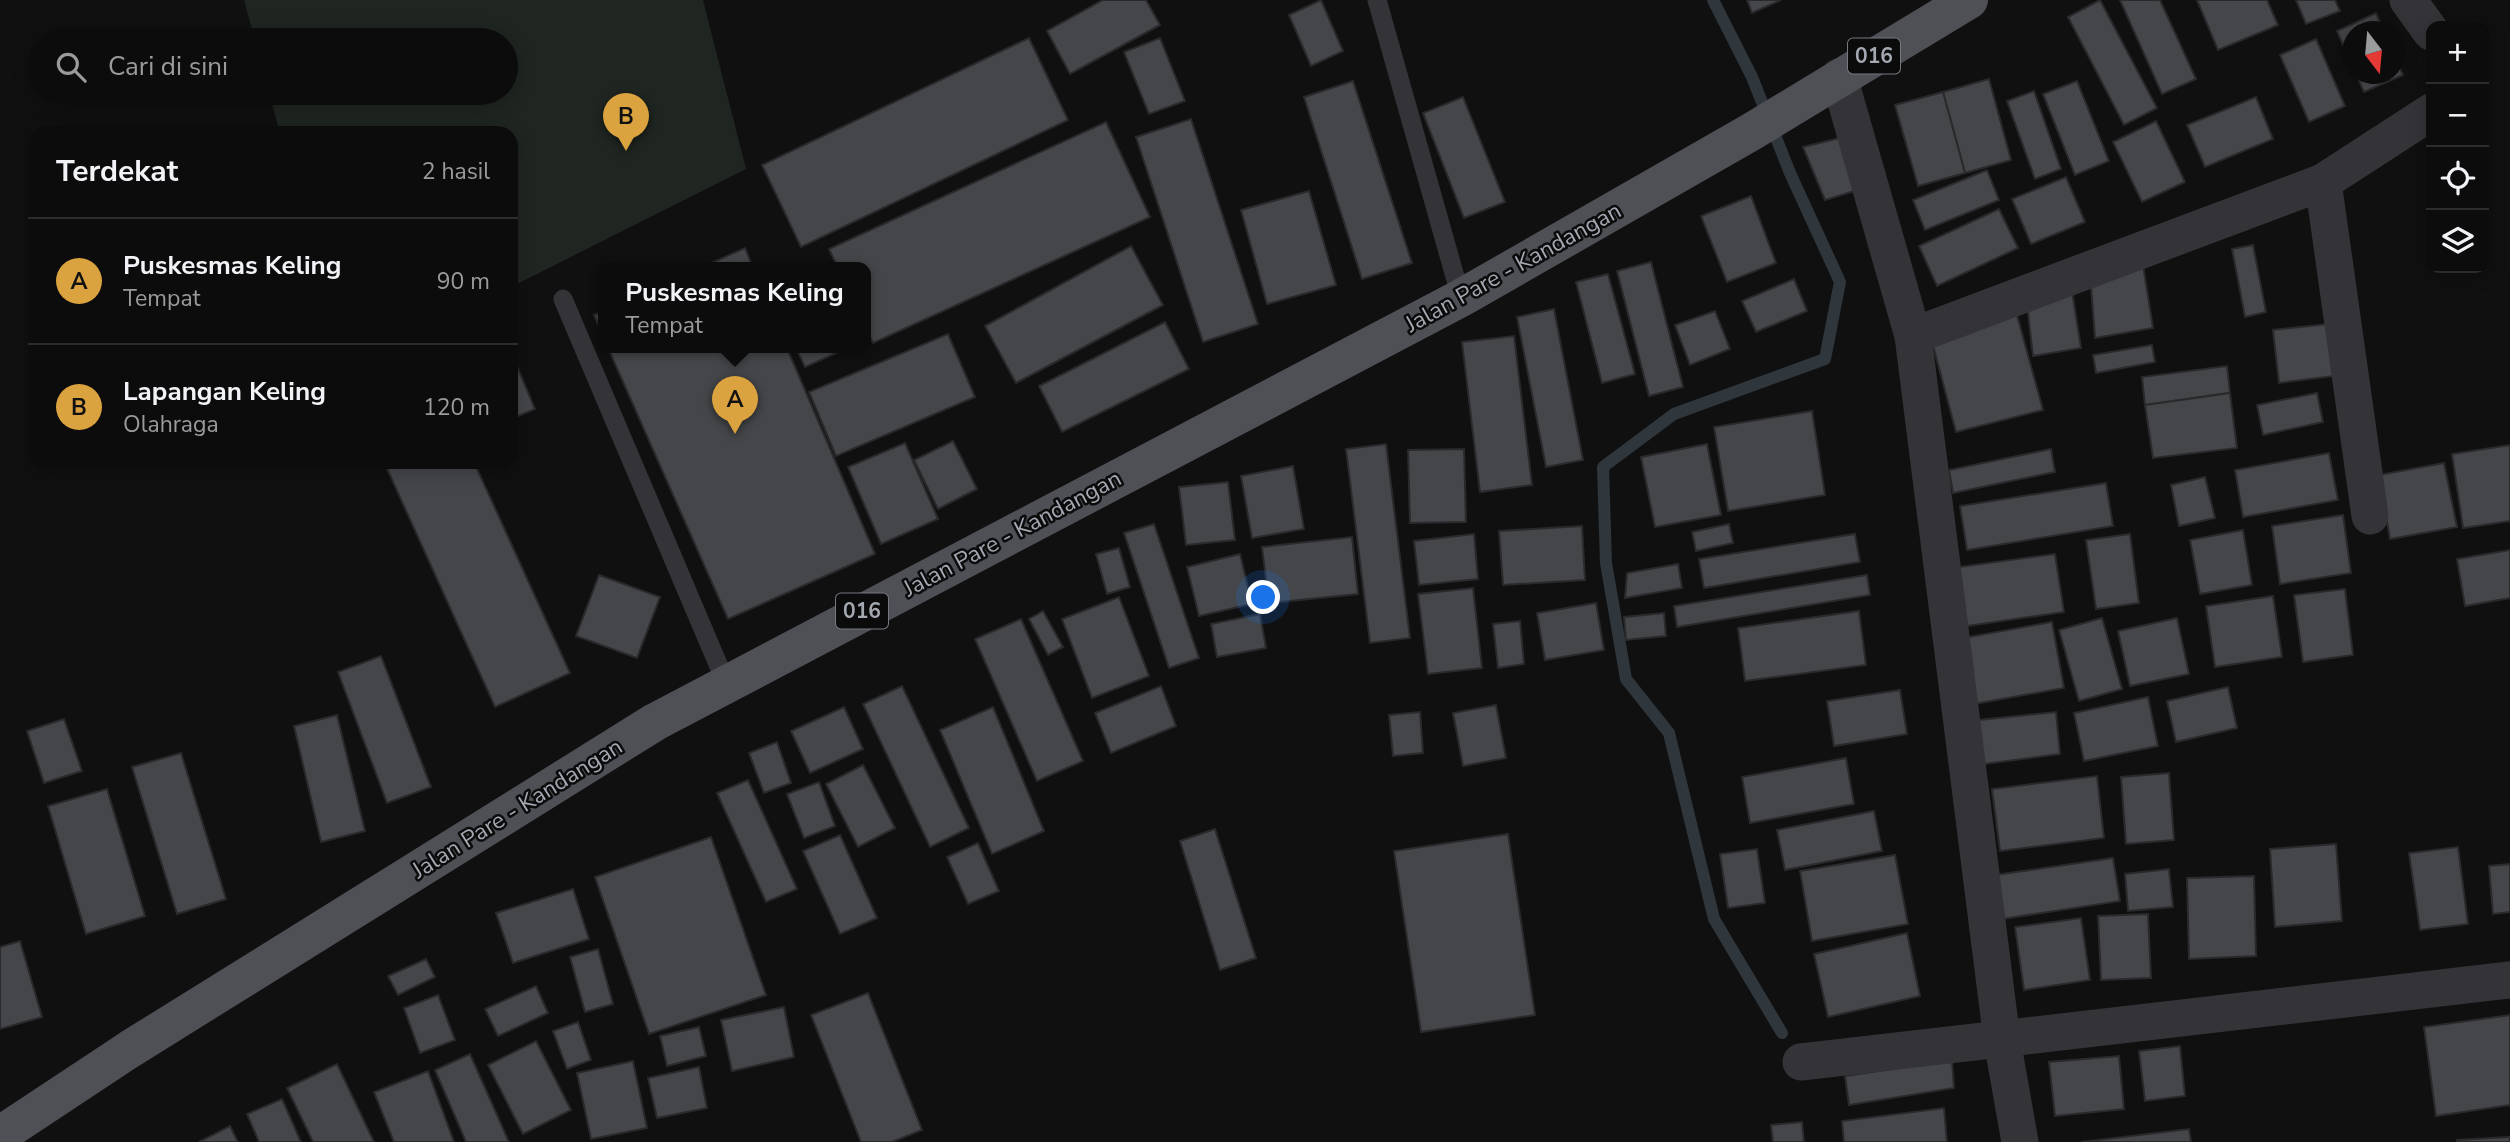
<!DOCTYPE html>
<html lang="id">
<meta charset="utf-8">
<style>
body{margin:0;font-family:"Nunito Sans",sans-serif;background:#151516;color:#f1f3f6}
.controls{position:absolute;right:21px;top:21px;display:grid;overflow:hidden;border-radius:14px;box-shadow:0 4px 18px #0003}
.controls button{width:63px;height:63px;display:grid;place-items:center;padding:0;border:0;border-bottom:2px solid #2c2c2e;background:#0c0c0d;color:#f1f3f6;font:35px sans-serif}
.compass{position:absolute;left:2342px;top:21px;width:63px;height:63px;border-radius:50%;background:#0c0c0d;box-shadow:0 4px 18px #0003;rotate:164deg}
.you{position:absolute;left:1264px;top:598px;width:24px;height:24px;margin:-18px;border:5px solid #fff;border-radius:50%;background:#1a73e8;box-shadow:0 0 0 10px #1a73e833}
.badge{display:grid;place-items:center;width:46px;height:46px;border-radius:50%;background:#dba33f;color:#111;font-size:23px;font-weight:700}
.pin{position:absolute;translate:-50% -58px;filter:drop-shadow(0 2px 4px #0008)}
.pin::after{content:'';position:absolute;top:37px;width:24px;height:21px;background:inherit;clip-path:polygon(0 0,100% 0,50% 100%)}
.popup{position:absolute;left:598px;top:262px;width:273px;height:91px;box-sizing:border-box;display:grid;place-content:center;border-radius:14px;background:#0c0c0d;filter:drop-shadow(0 2px 5px #0005);font-size:23px;white-space:nowrap;color:#9a9b9d}
.popup b{font-size:26px;color:#f1f3f6}
.popup::after{content:'';position:absolute;left:50%;top:100%;margin-left:-14px;border:14px solid transparent;border-top-color:#0c0c0d}
.list{margin:0;padding:0;list-style:none}
h2{display:flex;justify-content:space-between;align-items:center;height:91px;margin:0;padding:0 28px;font-size:30px}
h2 small{font-size:23px;font-weight:400;color:#9a9b9d}
.list li{display:grid;grid-template-columns:46px 1fr auto;gap:21px;align-items:center;box-sizing:border-box;height:126px;padding:0 28px;border-top:2px solid #2c2c2e}
.list b{display:block;font-size:26px;white-space:nowrap}
.list p{margin:0;font-size:23px;white-space:nowrap;color:#9a9b9d}
.list em{font-size:23px;font-style:normal;color:#9a9b9d}
.icon{flex:none;width:38px;height:38px;fill:none;stroke:currentColor;stroke-width:2;stroke-linecap:round;stroke-linejoin:round}
.map{position:relative;flex:none;width:2510px;height:1142px;overflow:hidden}
.search{position:absolute;background:#0c0c0d;box-shadow:0 4px 18px #0003;left:28px;top:28px;width:490px;height:77px;display:flex;align-items:center;gap:18px;box-sizing:border-box;padding:0 24px;border-radius:38px;color:#9a9b9d;font-size:26px}
.panel{position:absolute;background:#0c0c0d;box-shadow:0 4px 18px #0003;left:28px;top:126px;width:490px;height:343px;border-radius:21px}
.map>svg:first-child{display:block}
</style>
<div class="map">
<svg width="2510" height="1142" viewBox="0 0 2510 1142">
<rect width="100%" height="100%" fill="#101011"/>
<!-- green -->
<path fill="#1f2520" d="M244,0H703L746,169L511,287V133H280L269,93H506V40H255Z"/>
<g fill="none" stroke-linecap="round" stroke-linejoin="round">
<!-- stream -->
<path stroke="#2f373c" stroke-width="12" d="M1713,0L1752,77L1790,173L1840,282L1825,359L1674,414L1603,467L1606,563L1626,679L1669,733L1714,919L1782,1033"/>
</g>
<!-- building -->
<g fill="#444649" stroke="#2a2a2d" stroke-width="2">
<path d="M1103,0H1146L1160,25L1070,74L1047,31Z"/>
<path d="M1321,0L1343,51L1311,66L1289,15Z"/>
<path d="M1747,0H1781L1752,13Z"/>
<path d="M2100,0L2157,108L2124,125L2068,17Z"/>
<path d="M2120,0H2160L2196,79L2162,94Z"/>
<path d="M2197,0H2267L2278,25L2218,50Z"/>
<path d="M2296,0H2335L2340,11L2306,24Z"/>
<path d="M2376,13L2384,32H2352V66L2337,31Z"/>
<path d="M1029,38L1068,120L801,247L762,165Z"/>
<path d="M1160,38L1185,101L1149,114L1124,52Z"/>
<path d="M2316,39L2345,106L2309,122L2280,55Z"/>
<path d="M2394,56L2403,75L2364,92L2356,74H2394Z"/>
<path d="M1989,79L2011,160L1965,173L1943,92Z"/>
<path d="M1353,81L1412,263L1362,279L1304,97Z"/>
<path d="M2077,81L2109,161L2075,175L2043,94Z"/>
<path d="M2034,91L2061,169L2035,179L2007,101Z"/>
<path d="M1943,92L1965,173L1918,186L1895,105Z"/>
<path d="M1463,97L1505,202L1464,218L1423,113Z"/>
<path d="M2256,97L2273,139L2205,167L2187,125Z"/>
<path d="M1191,119L1258,324L1203,342L1136,137Z"/>
<path d="M2156,121L2185,182L2142,202L2113,142Z"/>
<path d="M1106,122L1150,217L873,343L866,329V268H838L829,249Z"/>
<path d="M1848,136L1861,189L1825,200L1803,147Z"/>
<path d="M1987,170L1999,200L1925,230L1913,200Z"/>
<path d="M2066,177L2085,222L2031,244L2012,199Z"/>
<path d="M1309,191L1336,285L1267,304L1241,210Z"/>
<path d="M1751,196L1776,263L1727,282L1701,216Z"/>
<path d="M1999,209L2018,248L1937,286L1919,246Z"/>
<path d="M2253,245L2266,312L2245,317L2232,249Z"/>
<path d="M1131,246L1163,305L1016,383L985,326Z"/>
<path d="M745,248L753,268H700Z"/>
<path d="M1651,262L1683,387L1649,396L1617,271Z"/>
<path d="M2143,265L2153,328L2095,338L2091,286Z"/>
<path d="M1608,274L1635,374L1602,383L1576,282Z"/>
<path d="M1794,279L1807,311L1756,332L1742,301Z"/>
<path d="M2072,291L2081,348L2033,356L2027,304Z"/>
<path d="M1554,309L1583,460L1546,467L1517,317Z"/>
<path d="M604,311V338L594,315Z"/>
<path d="M1715,311L1730,349L1690,365L1675,325Z"/>
<path d="M2017,315L2043,410L1956,432L1931,338Z"/>
<path d="M1165,322L1189,369L1062,432L1039,386Z"/>
<path d="M2328,324L2334,376L2279,383L2273,330Z"/>
<path d="M948,334L975,397L836,456L809,392Z"/>
<path d="M1514,336L1532,485L1480,492L1462,342Z"/>
<path d="M2152,345L2155,362L2096,373L2093,355Z"/>
<path d="M608,348H787L875,554L728,619Z"/>
<path d="M796,348H848L805,367Z"/>
<path d="M511,352L535,409L511,419Z"/>
<path d="M2227,366L2230,393L2145,405L2142,377Z"/>
<path d="M2230,393L2237,448L2153,458L2145,405Z"/>
<path d="M2317,393L2323,422L2263,435L2257,405Z"/>
<path d="M1812,411L1825,495L1728,511L1714,427Z"/>
<path d="M953,441L977,489L938,509L914,460Z"/>
<path d="M905,443L938,519L881,544L848,467Z"/>
<path d="M1386,444L1410,638L1370,643L1346,449Z"/>
<path d="M1707,444L1721,515L1655,527L1641,457Z"/>
<path d="M2510,445V521L2463,528L2452,454Z"/>
<path d="M1464,449L1466,522L1410,523L1408,450Z"/>
<path d="M2051,449L2055,472L1953,493L1949,470Z"/>
<path d="M2329,453L2338,500L2243,517L2235,470Z"/>
<path d="M384,462H474L570,673L495,707Z"/>
<path d="M2444,463L2457,527L2390,539L2379,475Z"/>
<path d="M1293,466L1304,529L1252,538L1241,476Z"/>
<path d="M2205,477L2215,518L2179,526L2171,485Z"/>
<path d="M1228,482L1235,540L1186,545L1179,487Z"/>
<path d="M2106,483L2113,526L1967,550L1960,506Z"/>
<path d="M2343,515L2351,573L2280,584L2272,526Z"/>
<path d="M1154,524L1199,658L1169,668L1124,533Z"/>
<path d="M1729,524L1733,543L1696,551L1692,532Z"/>
<path d="M1582,526L1585,580L1503,585L1499,531Z"/>
<path d="M2243,530L2252,585L2200,594L2190,540Z"/>
<path d="M1474,534L1478,579L1419,585L1414,541Z"/>
<path d="M1855,534L1860,562L1704,588L1699,559Z"/>
<path d="M2130,534L2139,603L2096,609L2086,540Z"/>
<path d="M1352,537L1358,594L1269,603L1262,547Z"/>
<path d="M1119,548L1130,587L1107,594L1096,554Z"/>
<path d="M2510,550V598L2465,606L2457,559Z"/>
<path d="M1240,554L1252,604L1199,616L1187,567Z"/>
<path d="M2055,554L2064,612L1967,626L1959,567Z"/>
<path d="M1678,564L1682,588L1625,598L1627,573Z"/>
<path d="M599,575L660,597L637,658L576,636Z"/>
<path d="M1867,575L1870,595L1677,627L1674,606Z"/>
<path d="M1473,588L1482,668L1428,674L1418,594Z"/>
<path d="M2345,589L2353,655L2303,662L2294,595Z"/>
<path d="M2273,596L2282,657L2215,667L2206,606Z"/>
<path d="M1119,597L1149,676L1092,698L1062,619Z"/>
<path d="M1596,603L1604,650L1545,660L1537,613Z"/>
<path d="M1043,611L1063,647L1048,655L1029,619Z"/>
<path d="M1859,611L1866,665L1745,681L1738,628Z"/>
<path d="M1664,613L1666,636L1626,640L1624,617Z"/>
<path d="M1260,614L1266,648L1217,657L1211,624Z"/>
<path d="M2102,618L2122,689L2079,701L2059,630Z"/>
<path d="M2177,618L2189,674L2130,686L2118,631Z"/>
<path d="M1021,619L1083,761L1037,781L975,639Z"/>
<path d="M1520,621L1524,664L1498,668L1493,624Z"/>
<path d="M2052,622L2064,688L1974,704L1963,638Z"/>
<path d="M381,656L431,787L387,803L338,672Z"/>
<path d="M902,686L969,828L930,847L863,704Z"/>
<path d="M1161,686L1176,726L1111,753L1095,713Z"/>
<path d="M2228,687L2237,728L2176,742L2167,701Z"/>
<path d="M1900,690L1907,734L1834,746L1827,701Z"/>
<path d="M2148,697L2158,746L2084,761L2074,713Z"/>
<path d="M1496,705L1506,758L1463,766L1453,713Z"/>
<path d="M844,707L863,749L810,773L791,731Z"/>
<path d="M993,707L1044,831L992,854L940,730Z"/>
<path d="M1420,712L1423,753L1393,756L1389,715Z"/>
<path d="M2056,712L2060,754L1984,764L1979,720Z"/>
<path d="M337,715L365,831L321,842L294,726Z"/>
<path d="M64,719L82,771L44,783L27,731Z"/>
<path d="M777,742L791,783L764,793L749,753Z"/>
<path d="M181,753L226,899L177,914L132,767Z"/>
<path d="M1846,758L1854,804L1750,823L1742,777Z"/>
<path d="M863,765L895,828L858,847L826,784Z"/>
<path d="M2169,773L2174,840L2126,844L2121,777Z"/>
<path d="M2097,776L2104,838L2000,851L1992,789Z"/>
<path d="M748,780L797,889L766,902L717,793Z"/>
<path d="M819,782L835,826L804,838L787,794Z"/>
<path d="M107,789L145,916L86,934L48,806Z"/>
<path d="M1874,811L1882,851L1785,870L1777,830Z"/>
<path d="M1215,829L1256,958L1220,970L1180,841Z"/>
<path d="M1508,834L1535,1015L1421,1032L1394,851Z"/>
<path d="M840,835L877,918L840,934L803,851Z"/>
<path d="M711,837L766,995L649,1034L595,877Z"/>
<path d="M978,843L999,891L968,904L947,857Z"/>
<path d="M2336,844L2342,921L2275,927L2270,849Z"/>
<path d="M2458,847L2468,924L2420,930L2409,853Z"/>
<path d="M1757,849L1765,903L1728,908L1720,854Z"/>
<path d="M1895,855L1908,924L1812,941L1800,871Z"/>
<path d="M2113,858L2120,901L2002,919L1995,875Z"/>
<path d="M2510,864V912L2493,914L2489,866Z"/>
<path d="M2169,869L2173,907L2128,911L2125,874Z"/>
<path d="M2254,876L2256,956L2189,959L2187,878Z"/>
<path d="M573,889L589,939L513,963L496,913Z"/>
<path d="M2148,914L2151,978L2101,980L2098,916Z"/>
<path d="M2081,918L2090,980L2024,990L2015,927Z"/>
<path d="M1907,933L1920,996L1828,1017L1814,954Z"/>
<path d="M20,941L42,1017L0,1029V947Z"/>
<path d="M598,949L613,1004L585,1012L570,957Z"/>
<path d="M426,959L435,977L398,995L388,976Z"/>
<path d="M536,986L548,1013L498,1036L485,1009Z"/>
<path d="M868,993L922,1130L892,1142H861L811,1015Z"/>
<path d="M438,995L455,1040L420,1053L404,1008Z"/>
<path d="M784,1007L794,1057L732,1071L721,1020Z"/>
<path d="M2510,1015V1105L2436,1116L2424,1027Z"/>
<path d="M578,1022L591,1060L567,1069L553,1031Z"/>
<path d="M699,1027L706,1056L667,1066L660,1036Z"/>
<path d="M536,1041L571,1110L523,1134L488,1065Z"/>
<path d="M2180,1046L2185,1096L2145,1101L2139,1051Z"/>
<path d="M470,1054L509,1142H466L435,1070Z"/>
<path d="M2119,1056L2124,1109L2055,1116L2049,1062Z"/>
<path d="M1952,1060L1954,1088L1849,1105L1845,1076Z"/>
<path d="M633,1061L647,1128L591,1139L577,1073Z"/>
<path d="M337,1064L374,1142H313L287,1088Z"/>
<path d="M699,1067L707,1108L657,1118L648,1078Z"/>
<path d="M428,1071L454,1142H394L374,1092Z"/>
<path d="M282,1099L301,1142H259L247,1114Z"/>
<path d="M1944,1108L1947,1142H1844L1842,1121Z"/>
<path d="M1802,1122L1804,1142H1773L1771,1125Z"/>
<path d="M230,1126L238,1142H199Z"/>
<path d="M2189,1129L2191,1142H2081Z"/>
<path d="M2510,1137V1142H2457V1140Z"/>
</g>
<g fill="none" stroke-linecap="round" stroke-linejoin="round">
<!-- service -->
<g stroke="#343438" stroke-width="19">
<path d="M1377,0L1461,298"/>
<path d="M563,299L726,683"/>
</g>
<!-- minor -->
<g stroke="#343438" stroke-width="37">
<path d="M2408,0L2431,32"/>
<path d="M1839,77L1913,336L2002,1040L2020,1142"/>
<path d="M2323,182L2370,516"/>
<path d="M1913,336L2323,182L2431,112"/>
<path d="M1801,1062L2510,980"/>
</g>
<!-- primary -->
<path stroke="#4e5055" stroke-width="38" d="M0,1135L130,1049L655,722L1461,298L1751,132L1969,0"/>
</g>
<g text-anchor="middle" stroke-width="5" stroke-linejoin="round" paint-order="stroke">
<!-- shield labels -->
<g fill="#0b0b0c" stroke="#757980" stroke-width="2">
<rect x="1848" y="38.5" width="52" height="35" rx="5"/>
<rect x="836" y="593.5" width="52" height="35" rx="5"/>
</g>
<g font-size="21" font-weight="bold" fill="#a3a8b1">
<text x="1874" y="63">016</text>
<text x="862" y="618">016</text>
</g>
<!-- street labels -->
<g font-size="23" fill="#a3a8b1" stroke="#0b0b0c">
<text transform="translate(1513 267) rotate(-29)" y="8">Jalan Pare - Kandangan</text>
<text transform="translate(1012 533) rotate(-28)" y="8">Jalan Pare - Kandangan</text>
<text transform="translate(517 808) rotate(-32)" y="8">Jalan Pare - Kandangan</text>
</g>
</g>
</svg>
<div class="controls">
<button>+</button>
<button>−</button>
<button><svg class="icon" aria-label="locate" viewBox="0 0 24 24"><circle cx="12" cy="12" r="6"/><path d="M12 2v4M12 18v4M2 12h4M18 12h4"/></svg></button>
<button><svg class="icon" aria-label="layers" viewBox="0 0 24 24"><path d="M12 4l9 5-9 5-9-5zM3 14l9 5 9-5"/></svg></button>
</div>
<svg class="compass" viewBox="-18 -18 36 36"><path d="M0-13l5 13h-10z" fill="#e53935"/><path d="M0 13l5-13h-10z" fill="#9a9b9d"/></svg>
<div class="you"></div>
<div class="pin badge" style="left:735px;top:434px">A</div>
<div class="popup"><b>Puskesmas Keling</b>Tempat</div>
<div class="pin badge" style="left:626px;top:151px">B</div>
<div class="search"><svg class="icon" aria-label="search" viewBox="0 0 24 24"><circle cx="10" cy="10" r="6"/><path d="M15 15l6 6"/></svg>Cari di sini</div>
<section class="panel">
<h2>Terdekat<small>2 hasil</small></h2>
<ul class="list">
<li><span class="badge">A</span><div><b>Puskesmas Keling</b><p>Tempat</p></div><em>90 m</em></li>
<li><span class="badge">B</span><div><b>Lapangan Keling</b><p>Olahraga</p></div><em>120 m</em></li>
</ul>
</section>
</div>
